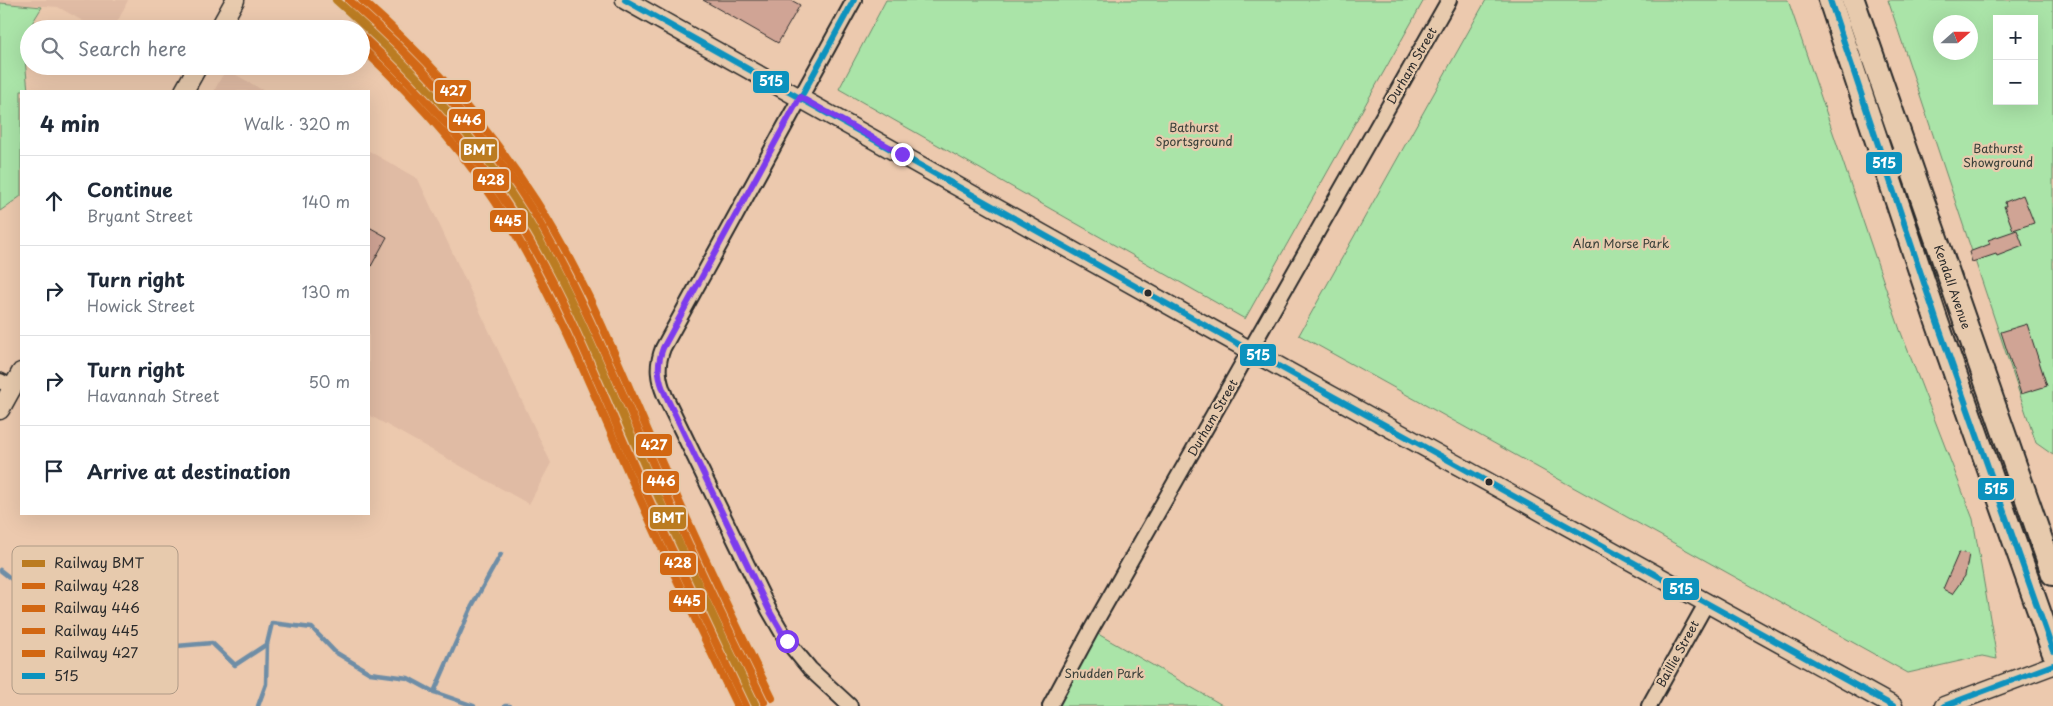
<!DOCTYPE html>
<meta charset="utf-8">
<style>
body{margin:0;font-family:"Playpen Sans",sans-serif;background:#f6f6f7;color:#1f2937}
.controls{position:absolute;right:15px;top:15px;display:grid;overflow:hidden;border-radius:0px;box-shadow:0 5px 20px #0002}
.controls button{width:45px;height:45px;display:grid;place-items:center;padding:0;border:0;border-bottom:1px solid #e0e1e3;background:#fff;color:#1f2937;font:25px sans-serif}
.compass{position:absolute;left:1933px;top:15px;width:45px;height:45px;border-radius:50%;background:#fff;box-shadow:0 5px 20px #0002;rotate:69deg}
.stop{position:absolute;width:15px;height:15px;margin:-11px;border:4px solid #7c3aed;border-radius:50%;background:#fff}
.stop.end{background:#7c3aed;border-color:#fff;box-shadow:0 1px 5px #0008}
.list{margin:0;padding:0;list-style:none}
h2{display:flex;justify-content:space-between;align-items:center;height:65px;margin:0;padding:0 20px;font-size:21px}
h2 small{font-size:16px;font-weight:400;color:#747a83}
.list li{display:grid;grid-template-columns:32px 1fr auto;gap:15px;align-items:center;box-sizing:border-box;height:90px;padding:0 20px;border-top:1px solid #e0e1e3}
.list b{display:block;font-size:19px;white-space:nowrap}
.list p{margin:0;font-size:16px;white-space:nowrap;color:#747a83}
.list em{font-size:16px;font-style:normal;color:#747a83}
.icon{flex:none;width:28px;height:28px;fill:none;stroke:currentColor;stroke-width:2;stroke-linecap:round;stroke-linejoin:round}
.map{position:relative;flex:none;width:2053px;height:706px;overflow:hidden}
.search{position:absolute;background:#fff;box-shadow:0 5px 20px #0002;left:20px;top:20px;width:350px;height:55px;display:flex;align-items:center;gap:12px;box-sizing:border-box;padding:0 18px;border-radius:28px;color:#747a83;font-size:19px}
.panel{position:absolute;background:#fff;box-shadow:0 5px 20px #0002;left:20px;top:90px;width:350px;height:425px;border-radius:0px}
.map>svg:first-child{display:block}
</style>
<div class="map">
<svg width="2053" height="706" viewBox="0 0 2053 706">
<rect width="100%" height="100%" fill="#ecc9ae"/>
<filter id="ink" filterUnits="userSpaceOnUse"><feTurbulence type="fractalNoise" baseFrequency=".02" numOctaves="2"/><feDisplacementMap in="SourceGraphic" scale="10" xChannelSelector="R" yChannelSelector="G"/><feConvolveMatrix kernelMatrix="1 2 1 2 8 2 1 2 1" color-interpolation-filters="sRGB"/></filter>
<g filter="url(#ink)">
<!-- built -->
<g fill="#e0bba4">
<path d="M0,0H128L114,29H97L58,7L0,3Z"/>
<path d="M226,69L264,91H214Z"/>
<path d="M369,151L418,179L551,463L529,504L369,415Z"/>
</g>
<!-- green -->
<g fill="#aae4a8" stroke="#6a886a" fill-rule="evenodd">
<path d="M886,0H1424L1245,319L839,89Z"/>
<path d="M1486,0H1788L1900,330L1973,519L1997,659L1982,656L1908,673L1299,335Z"/>
<path d="M1888,0H2053V455L2036,443ZM1997,19H2034V101H1997ZM1940,22H1970V52H1940Z"/>
<path d="M0,3L42,7L23,38L28,91H21V196L0,211Z"/>
<path d="M1091,630L1224,706H1050Z"/>
</g>
<g fill="none" stroke-linecap="round" stroke-linejoin="round">
<!-- stream -->
<g stroke="#6e8da6" stroke-width="4.5">
<path d="M0,570L46,606L70,600L99,598L131,633L153,648L212,643L235,665L267,644"/>
<path d="M434,692L472,606L501,554"/>
<path d="M258,706L266,684L267,644L272,623L312,628L335,652L370,673L408,678L434,692L474,706"/>
<path d="M505,706H510"/>
</g>
</g>
<!-- building -->
<g fill="#d0a495" stroke="#2b2b2b">
<path d="M703,0H791L800,5L778,43Z"/>
<path d="M2023,195L2034,223L2013,230L2004,206H2006L2005,202Z"/>
<path d="M369,227L387,237L369,270Z"/>
<path d="M2017,230L2023,246L1997,256L1996,254L1972,262L1969,252L1990,244L1988,240Z"/>
<path d="M2027,324L2047,386L2021,394L2001,332Z"/>
<path d="M1959,552L1969,554L1965,576L1952,594L1943,589Z"/>
</g>
<g fill="none" stroke-linecap="round" stroke-linejoin="round">
<!-- minor casing -->
<g stroke="#2b2b2b" stroke-width="18">
<g id="minor">
<path d="M0,381L12,387"/>
<path d="M850,706L810,669L787,641L769,610L665,396C658,379 656,366 663,348L854,0"/>
<path d="M1050,706L1091,630L1449,0"/>
<path d="M1649,706L1707,602"/>
</g>
</g>
<!-- tertiary casing -->
<g stroke="#2b2b2b" stroke-width="21">
<g id="tertiary">
<path d="M625,0L1251,351L1893,706"/>
<path d="M219,29L235,0"/>
<path d="M184,91L198,66"/>
<path d="M0,410L21,372"/>
<path d="M1944,706L2053,665"/>
</g>
</g>
<!-- trunk casing -->
<g stroke="#2b2b2b" stroke-width="26">
<g id="trunk">
<path d="M1830,0L1937,322L2053,651"/>
<path d="M1853,0L2053,574"/>
</g>
</g>
<!-- minor -->
<use href="#minor" stroke="#e7caad" stroke-width="14"/>
<!-- tertiary -->
<use href="#tertiary" stroke="#e7caad" stroke-width="18"/>
<!-- trunk -->
<use href="#trunk" stroke="#e7caad" stroke-width="22"/>
<!-- bus-1 casing -->
<g stroke="#e7caad" stroke-width="10">
<g id="bus-1">
<path d="M625,0L1251,351L1893,706"/>
<path d="M1830,0L1937,322L2053,651"/>
<path d="M801,97L854,0"/>
<path d="M1944,706L2053,665"/>
</g>
</g>
<!-- bus-1 -->
<use href="#bus-1" stroke="#0b92be" stroke-width="6"/>
<!-- rail-1 casing -->
<g stroke="#e7caad" stroke-width="11">
<path id="rail-1" d="M336,0C407,63 472,131 523,212C571,290 605,376 642,460C678,543 717,625 756,706"/>
</g>
<!-- rail-2 casing -->
<g stroke="#e7caad" stroke-width="11">
<path id="rail-2" d="M361,35C419,89 473,149 515,217C563,293 596,378 632,461C668,543 707,625 746,706"/>
</g>
<!-- rail-3 casing -->
<g stroke="#e7caad" stroke-width="11">
<path id="rail-3" d="M349,0C418,61 482,129 531,208C580,290 616,379 654,466C688,546 726,624 764,702"/>
</g>
<!-- rail-4 casing -->
<g stroke="#e7caad" stroke-width="11">
<path id="rail-4" d="M361,47C417,99 469,157 509,223C558,305 594,395 633,483C666,558 701,632 737,706"/>
</g>
<!-- rail-5 casing -->
<g stroke="#e7caad" stroke-width="11">
<path id="rail-5" d="M362,0C429,59 488,126 536,201C585,277 618,363 654,445C691,530 731,615 772,698"/>
</g>
<!-- rail-1 -->
<use href="#rail-1" stroke="#bb7b20" stroke-width="8"/>
<!-- rail-2 -->
<use href="#rail-2" stroke="#d26712" stroke-width="8"/>
<!-- rail-3 -->
<use href="#rail-3" stroke="#d26712" stroke-width="8"/>
<!-- rail-4 -->
<use href="#rail-4" stroke="#d26712" stroke-width="8"/>
<!-- rail-5 -->
<use href="#rail-5" stroke="#d26712" stroke-width="8"/>
</g>
</g>
<g fill="none" stroke-linecap="round" stroke-linejoin="round" filter="url(#ink)">
<!-- route -->
<path stroke="#7c3aed" stroke-width="6" d="M787,641L769,610L666,396C658,379 656,366 663,348L800,97L902,154"/>
</g>
<!-- markers -->
<g fill="#2b2b2b" stroke="#e7caad" stroke-width="2">
<circle cx="1148" cy="293" r="4.5"/>
<circle cx="1489" cy="482" r="4.5"/>
</g>
<g text-anchor="middle" stroke-width="4.5" stroke-linejoin="round" paint-order="stroke">
<!-- street labels -->
<g font-size="12" fill="#2b2b2b" stroke="#e7caad">
<text transform="translate(1412 66) rotate(-60)" y="4">Durham Street</text>
<text transform="translate(1952 287) rotate(71)" y="4">Kendall Avenue</text>
<text transform="translate(1213 418) rotate(-60)" y="4">Durham Street</text>
<text transform="translate(1678 654) rotate(-61)" y="4">Baillie Street</text>
</g>
<!-- park labels -->
<g font-size="12" fill="#383e38" stroke="#e7caad">
<text x="1194" y="132">Bathurst<tspan x="1194" dy="14">Sportsground</tspan></text>
<text x="1998" y="153">Bathurst<tspan x="1998" dy="14">Showground</tspan></text>
<text x="1621" y="248">Alan Morse Park</text>
<text x="1104" y="678">Snudden Park</text>
</g>
</g>
<!-- legend -->
<rect x="12" y="546" width="166" height="148" rx="8" fill="#e7caad" stroke="#af9a86" stroke-width="1"/>
<rect x="22" y="560" width="23" height="7" fill="#bb7b20"/>
<rect x="22" y="583" width="23" height="6" fill="#d26712"/>
<rect x="22" y="605" width="23" height="7" fill="#d26712"/>
<rect x="22" y="628" width="23" height="6" fill="#d26712"/>
<rect x="22" y="650" width="23" height="7" fill="#d26712"/>
<rect x="22" y="673" width="23" height="6" fill="#0b92be"/>
<g font-size="14" fill="#2b2b2b">
<text x="54" y="568">Railway BMT</text>
<text x="54" y="591">Railway 428</text>
<text x="54" y="613">Railway 446</text>
<text x="54" y="636">Railway 445</text>
<text x="54" y="658">Railway 427</text>
<text x="54" y="681">515</text>
</g>
<g stroke="#e7caad" stroke-width="2">
<rect x="752" y="70" width="38" height="24" rx="5" fill="#0b92be"/>
<rect x="434" y="79" width="38" height="24" rx="5" fill="#d26712"/>
<rect x="448" y="108" width="38" height="24" rx="5" fill="#d26712"/>
<rect x="460" y="138" width="38" height="24" rx="5" fill="#bb7b20"/>
<rect x="1865" y="151" width="38" height="24" rx="5" fill="#0b92be"/>
<rect x="472" y="168" width="38" height="24" rx="5" fill="#d26712"/>
<rect x="489" y="209" width="38" height="24" rx="5" fill="#d26712"/>
<rect x="1239" y="343" width="38" height="24" rx="5" fill="#0b92be"/>
<rect x="635" y="433" width="38" height="24" rx="5" fill="#d26712"/>
<rect x="642" y="470" width="38" height="24" rx="5" fill="#d26712"/>
<rect x="1977" y="477" width="38" height="24" rx="5" fill="#0b92be"/>
<rect x="649" y="506" width="38" height="24" rx="5" fill="#bb7b20"/>
<rect x="659" y="552" width="38" height="24" rx="5" fill="#d26712"/>
<rect x="1662" y="577" width="38" height="24" rx="5" fill="#0b92be"/>
<rect x="668" y="589" width="38" height="24" rx="5" fill="#d26712"/>
</g>
<g font-size="14" text-anchor="middle" font-weight="bold" fill="#fff">
<text x="771" y="86">515</text>
<text x="453" y="96">427</text>
<text x="467" y="125">446</text>
<text x="479" y="155">BMT</text>
<text x="1884" y="168">515</text>
<text x="491" y="185">428</text>
<text x="508" y="226">445</text>
<text x="1258" y="360">515</text>
<text x="654" y="450">427</text>
<text x="661" y="486">446</text>
<text x="1996" y="494">515</text>
<text x="668" y="523">BMT</text>
<text x="678" y="568">428</text>
<text x="1681" y="594">515</text>
<text x="687" y="606">445</text>
</g>
</svg>
<div class="controls">
<button>+</button>
<button>−</button>
</div>
<svg class="compass" viewBox="-18 -18 36 36"><path d="M0-13l5 13h-10z" fill="#e53935"/><path d="M0 13l5-13h-10z" fill="#747a83"/></svg>
<div class="stop" style="left:787px;top:641px"></div>
<div class="stop end" style="left:902px;top:154px"></div>
<div class="search"><svg class="icon" aria-label="search" viewBox="0 0 24 24"><circle cx="10" cy="10" r="6"/><path d="M15 15l6 6"/></svg>Search here</div>
<section class="panel">
<h2>4 min<small>Walk · 320 m</small></h2>
<ul class="list">
<li><svg class="icon" aria-label="ahead" viewBox="0 0 24 24"><path d="M12 20V5M6 11l6-6 6 6"/></svg><div><b>Continue</b><p>Bryant Street</p></div><em>140 m</em></li>
<li><svg class="icon" aria-label="right" viewBox="0 0 24 24"><path d="M7 20v-9h11M14 6l5 5-5 5"/></svg><div><b>Turn right</b><p>Howick Street</p></div><em>130 m</em></li>
<li><svg class="icon" aria-label="right" viewBox="0 0 24 24"><path d="M7 20v-9h11M14 6l5 5-5 5"/></svg><div><b>Turn right</b><p>Havannah Street</p></div><em>50 m</em></li>
<li><svg class="icon" aria-label="arrive" viewBox="0 0 24 24"><path d="M6 21V4h12l-3 4 3 4H6"/></svg><div><b>Arrive at destination</b></div></li>
</ul>
</section>
</div>
